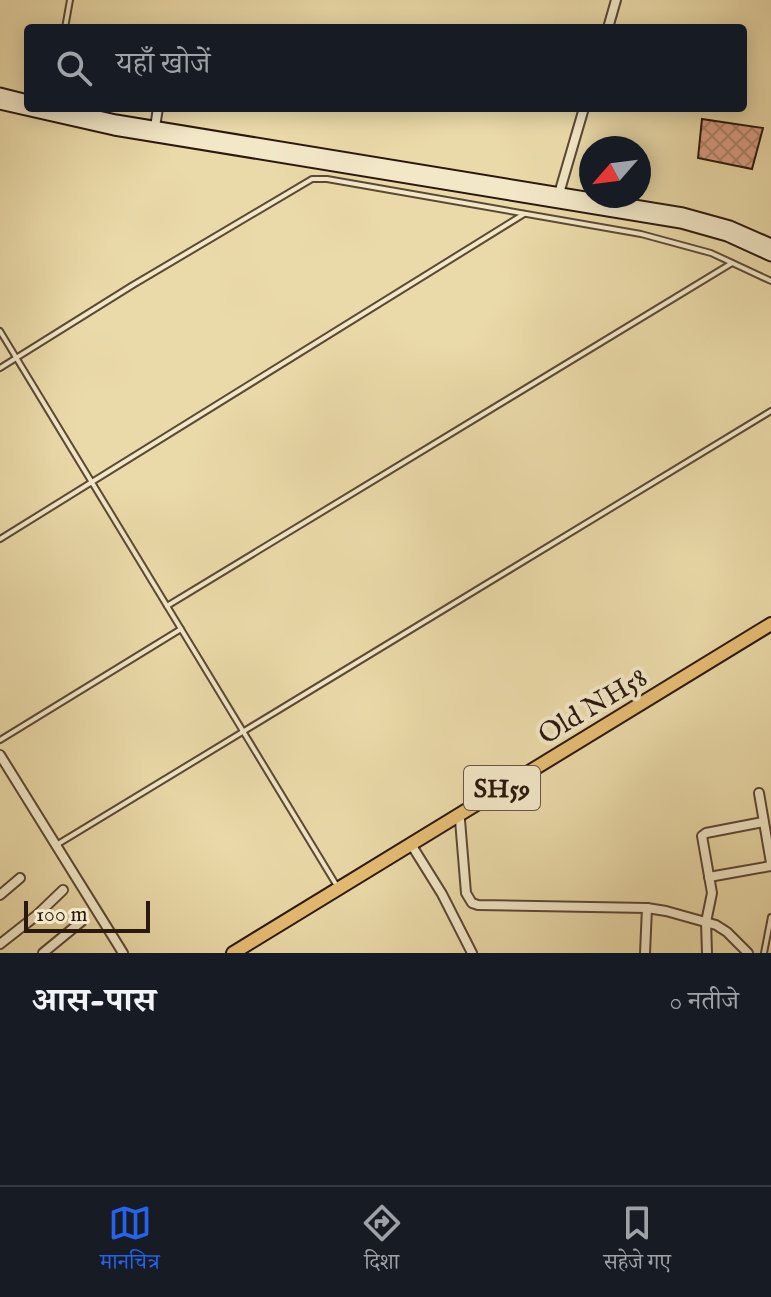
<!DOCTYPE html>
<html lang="hi">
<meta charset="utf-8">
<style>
body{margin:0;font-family:"IM FELL English","Noto Serif Devanagari",serif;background:#20242c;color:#f1f3f6}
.compass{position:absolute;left:579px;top:136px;width:72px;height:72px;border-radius:50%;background:#171b24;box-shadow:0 4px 20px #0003;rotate:242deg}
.scale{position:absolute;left:24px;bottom:20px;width:126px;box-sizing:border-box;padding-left:8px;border:4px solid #2b180e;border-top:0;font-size:22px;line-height:28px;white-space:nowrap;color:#2b180e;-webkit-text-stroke:6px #f2e7c7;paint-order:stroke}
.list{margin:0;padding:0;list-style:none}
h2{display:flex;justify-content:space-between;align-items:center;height:104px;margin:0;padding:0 32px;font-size:34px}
h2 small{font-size:26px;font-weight:400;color:#9ea1a6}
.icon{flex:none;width:44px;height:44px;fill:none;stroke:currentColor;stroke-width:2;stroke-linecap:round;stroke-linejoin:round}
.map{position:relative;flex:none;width:771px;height:953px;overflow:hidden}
.search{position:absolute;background:#171b24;box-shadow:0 4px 20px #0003;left:24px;right:24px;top:24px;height:88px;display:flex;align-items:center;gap:20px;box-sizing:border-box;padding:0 28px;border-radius:8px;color:#9ea1a6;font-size:30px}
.sheet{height:232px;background:#171b24}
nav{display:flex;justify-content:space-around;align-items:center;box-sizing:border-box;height:112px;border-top:2px solid #363941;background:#171b24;font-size:22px;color:#9ea1a6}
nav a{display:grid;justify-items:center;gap:4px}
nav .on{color:#2563eb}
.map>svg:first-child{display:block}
</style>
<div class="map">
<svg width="771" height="953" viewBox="0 0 771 953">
<defs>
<pattern id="building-cross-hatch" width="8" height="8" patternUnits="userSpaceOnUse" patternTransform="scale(2)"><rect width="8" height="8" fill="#d89e82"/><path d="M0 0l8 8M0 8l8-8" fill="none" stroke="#af8069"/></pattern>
</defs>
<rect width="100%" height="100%" fill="#ebdaa9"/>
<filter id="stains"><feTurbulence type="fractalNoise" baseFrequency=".0025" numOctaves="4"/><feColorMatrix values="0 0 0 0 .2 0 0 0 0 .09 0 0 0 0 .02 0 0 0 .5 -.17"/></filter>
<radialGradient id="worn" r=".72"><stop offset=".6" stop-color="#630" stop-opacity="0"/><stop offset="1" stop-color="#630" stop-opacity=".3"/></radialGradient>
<!-- building -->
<path fill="url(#building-cross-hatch)" stroke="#2b180e" stroke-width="2" d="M702,119L763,128L752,169L698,158Z"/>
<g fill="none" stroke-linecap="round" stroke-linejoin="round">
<!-- service casing -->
<g stroke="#5b4835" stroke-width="8">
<g id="service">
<path d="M65,28L70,0"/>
<path d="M0,331L181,629L0,740"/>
<path d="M0,368L133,285L312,179H327L641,234L711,253L771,281"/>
<path d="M0,539L524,214"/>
<path d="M167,606L732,263"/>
<path d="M181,629L337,886"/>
<path d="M58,844L771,411"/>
<path d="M764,953L771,917"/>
</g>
</g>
<!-- minor casing -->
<g stroke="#5b4835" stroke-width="12">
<g id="minor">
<path d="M608,28L616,0"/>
<path d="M155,127L158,108"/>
<path d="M558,197L584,108"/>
<path d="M0,755L123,953"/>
<path d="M759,793L771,863"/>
<path d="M458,815L460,820L466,893L472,903L478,905L647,908L666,911L716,925L727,932L748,953"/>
<path d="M414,849L442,894L472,953"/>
<path d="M709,877L771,866"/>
<path d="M0,895L20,878"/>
<path d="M0,944L37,915L63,890"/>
<path d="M43,953L82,921"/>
<path d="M645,953L647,908"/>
<path d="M707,953L706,922L712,893L702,836L706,833L763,822"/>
</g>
</g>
<!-- secondary casing -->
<g stroke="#2b180e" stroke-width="15">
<g id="secondary">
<path d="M0,94L28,101"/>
<path d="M0,103L114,129L681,222L727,235L771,255"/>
<path d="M59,108L116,121L683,214L730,227L771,245"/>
</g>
</g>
<!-- primary casing -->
<g stroke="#2b180e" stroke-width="16">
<path id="primary" d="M233,953L771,624"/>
</g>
<!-- service -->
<use href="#service" stroke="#f2e7c7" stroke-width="4"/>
<!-- minor -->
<use href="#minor" stroke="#f2e7c7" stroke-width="8"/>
<!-- secondary -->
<use href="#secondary" stroke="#f2e7c7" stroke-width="11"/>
<!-- primary -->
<use href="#primary" stroke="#e6bd74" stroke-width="12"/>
</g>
<g text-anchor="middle" stroke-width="8" stroke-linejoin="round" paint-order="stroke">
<!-- shield labels -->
<rect fill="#f2e7c7" stroke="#675646" stroke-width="2" x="464" y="766" width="76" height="44" rx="6"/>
<g font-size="26" font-weight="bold" fill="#2b180e">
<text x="502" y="797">SH59</text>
</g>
<!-- street labels -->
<g font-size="28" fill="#2b180e" stroke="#f2e7c7">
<text transform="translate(592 705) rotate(-31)" y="10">Old NH58</text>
</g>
</g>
<rect width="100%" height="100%" filter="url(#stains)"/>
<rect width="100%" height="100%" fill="url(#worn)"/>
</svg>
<svg class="compass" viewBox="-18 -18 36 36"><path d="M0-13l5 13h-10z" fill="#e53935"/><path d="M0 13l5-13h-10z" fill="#9ea1a6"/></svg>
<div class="scale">100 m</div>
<div class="search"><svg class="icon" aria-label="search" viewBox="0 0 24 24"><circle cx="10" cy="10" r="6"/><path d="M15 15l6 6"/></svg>यहाँ खोजें</div>
</div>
<section class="sheet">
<h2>आस-पास<small>0 नतीजे</small></h2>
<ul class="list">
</ul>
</section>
<nav>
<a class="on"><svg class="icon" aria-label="map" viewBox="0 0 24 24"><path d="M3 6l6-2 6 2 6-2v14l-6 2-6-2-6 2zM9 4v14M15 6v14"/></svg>मानचित्र</a>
<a><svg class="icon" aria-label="directions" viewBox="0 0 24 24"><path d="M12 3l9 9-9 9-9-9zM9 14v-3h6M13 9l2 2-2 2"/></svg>दिशा</a>
<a><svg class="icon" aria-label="saved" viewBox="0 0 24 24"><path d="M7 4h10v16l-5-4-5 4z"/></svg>सहेजे गए</a>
</nav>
